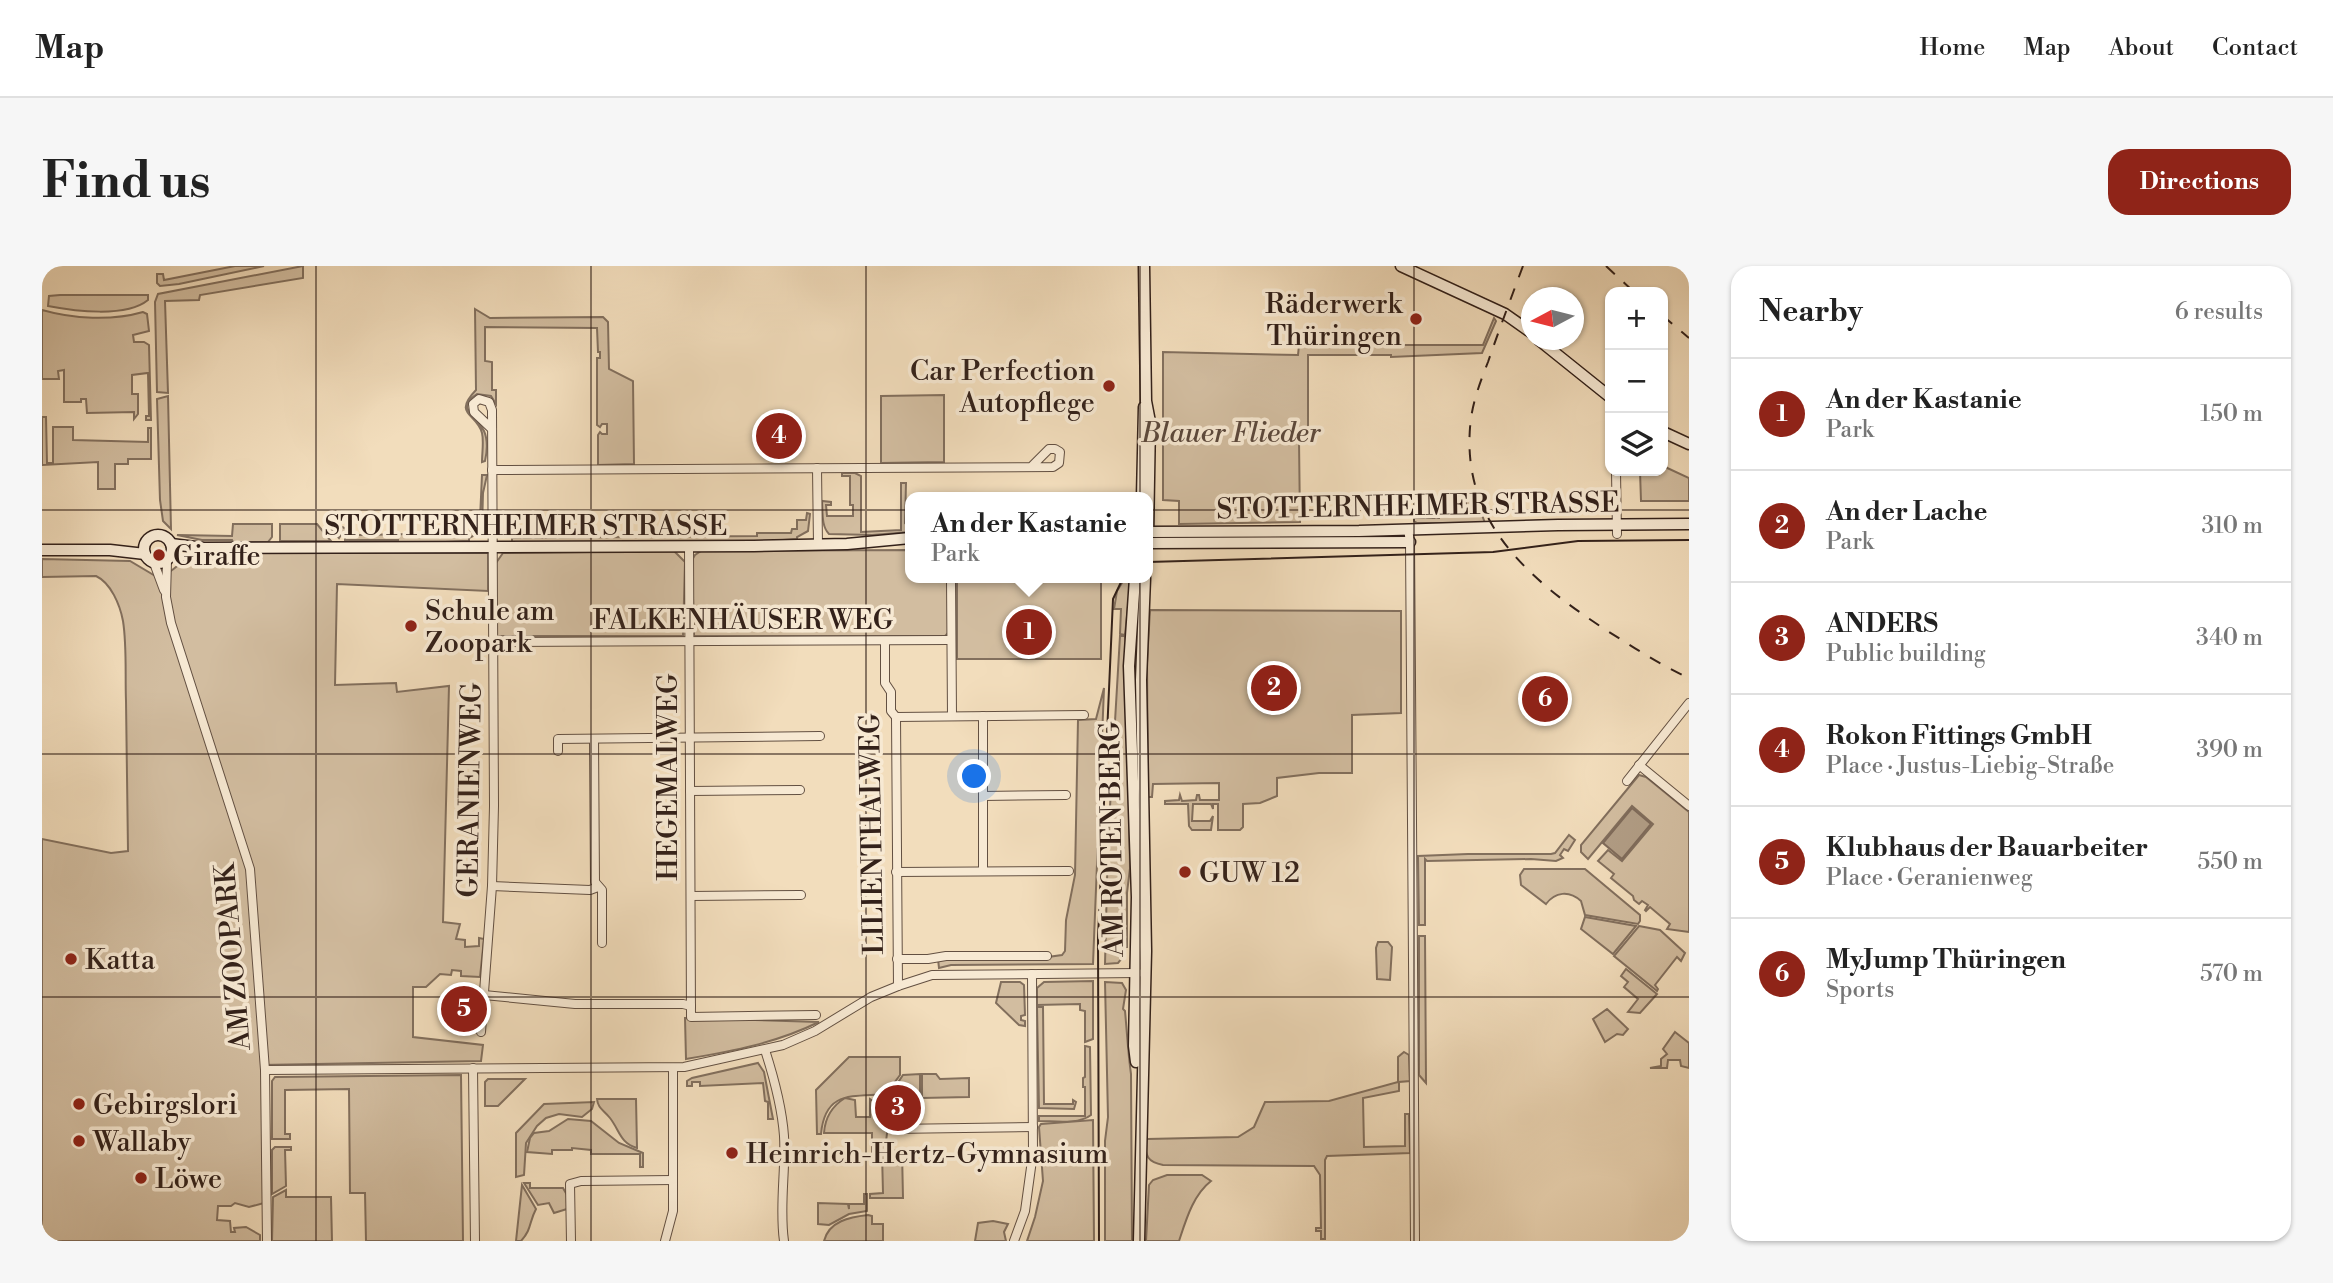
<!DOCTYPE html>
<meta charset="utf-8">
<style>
body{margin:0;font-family:"Libre Bodoni",serif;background:#f6f6f6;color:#222}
.controls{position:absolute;right:21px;top:21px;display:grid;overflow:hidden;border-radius:14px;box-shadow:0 2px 5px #0004}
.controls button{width:63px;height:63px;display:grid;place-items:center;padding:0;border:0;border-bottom:2px solid #e0e0e0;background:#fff;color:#222;font:35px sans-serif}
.compass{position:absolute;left:1479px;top:21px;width:63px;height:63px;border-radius:50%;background:#fff;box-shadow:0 2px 5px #0004;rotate:263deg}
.you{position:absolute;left:933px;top:511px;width:24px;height:24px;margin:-18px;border:5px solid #fff;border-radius:50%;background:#1a73e8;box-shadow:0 0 0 10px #1a73e833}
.badge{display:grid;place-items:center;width:46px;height:46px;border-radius:50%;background:#8f2418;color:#fff;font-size:23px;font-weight:700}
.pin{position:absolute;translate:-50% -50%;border:4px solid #fff;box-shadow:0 2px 7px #0006}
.popup{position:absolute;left:863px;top:226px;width:248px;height:91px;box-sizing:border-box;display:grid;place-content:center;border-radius:14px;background:#fff;filter:drop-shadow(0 2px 5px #0005);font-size:23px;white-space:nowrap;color:#767676}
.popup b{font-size:26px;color:#222}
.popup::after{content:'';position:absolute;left:50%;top:100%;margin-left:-14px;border:14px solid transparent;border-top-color:#fff}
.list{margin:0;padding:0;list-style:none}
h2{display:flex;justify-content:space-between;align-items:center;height:91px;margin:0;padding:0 28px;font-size:30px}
h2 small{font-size:23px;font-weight:400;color:#767676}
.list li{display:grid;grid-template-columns:46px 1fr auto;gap:21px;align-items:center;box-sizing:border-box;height:112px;padding:0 28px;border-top:2px solid #e0e0e0}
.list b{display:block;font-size:26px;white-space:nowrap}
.list p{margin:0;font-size:23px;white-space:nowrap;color:#767676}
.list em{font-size:23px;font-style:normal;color:#767676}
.icon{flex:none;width:38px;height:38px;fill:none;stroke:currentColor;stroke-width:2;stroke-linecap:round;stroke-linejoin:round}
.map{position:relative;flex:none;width:1647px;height:975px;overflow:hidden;border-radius:21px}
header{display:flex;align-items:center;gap:42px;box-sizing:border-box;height:98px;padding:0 35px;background:#fff;border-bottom:2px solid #e0e0e0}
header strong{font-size:33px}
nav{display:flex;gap:38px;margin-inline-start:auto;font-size:24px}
.intro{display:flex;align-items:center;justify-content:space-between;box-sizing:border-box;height:168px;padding:0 42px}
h1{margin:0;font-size:49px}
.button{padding:18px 32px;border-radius:21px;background:#8f2418;color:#fff;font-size:24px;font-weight:700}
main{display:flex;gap:42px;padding:0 42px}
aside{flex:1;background:#fff;border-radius:21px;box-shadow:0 2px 5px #0004}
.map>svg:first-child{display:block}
</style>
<header>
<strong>Map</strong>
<nav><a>Home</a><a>Map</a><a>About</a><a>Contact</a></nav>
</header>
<div class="intro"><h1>Find us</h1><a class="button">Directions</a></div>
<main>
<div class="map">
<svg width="1647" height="975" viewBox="0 0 1647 975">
<rect width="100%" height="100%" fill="#f2ddbc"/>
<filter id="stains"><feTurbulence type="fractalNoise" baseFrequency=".00286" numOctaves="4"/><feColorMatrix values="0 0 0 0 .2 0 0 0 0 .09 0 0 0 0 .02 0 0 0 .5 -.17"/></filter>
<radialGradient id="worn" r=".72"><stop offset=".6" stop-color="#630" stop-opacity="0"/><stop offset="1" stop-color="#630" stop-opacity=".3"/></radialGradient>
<!-- green -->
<g fill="#d2bda0" stroke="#826f5d" stroke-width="2">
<path d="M193,0H222L137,18L118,20L115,17V8H121L122,14Z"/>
<path d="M261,0V12L158,29L157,34L123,35L126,127L115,126L113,36L116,28Z"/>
<path d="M18,29H106V34C84,52 32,45 6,40L7,30Z"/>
<path d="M433,43L448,52L561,51L566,56L567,103L591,115L592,198L556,199V169L558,166L560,168H565V158H560L558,161L555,159V92H558V86H556L555,62L443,61V95L450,96V124H454V138L449,130L435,128C412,142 436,152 442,165C446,174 445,186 443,195L440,196C440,187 442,175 440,167C435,147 410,149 434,124Z"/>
<path d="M0,44C31,53 70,55 101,46L105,48L107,65L91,69L92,76H102L107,79L109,154H104V150H107L106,107L90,109V128H96V148L92,153V146L45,147L44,133H39V136H22V104L16,105L17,113H0Z"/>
<path d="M1452,52L1454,55L1440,87L1349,91V89H1266V174H1257L1258,256L1137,258V235L1121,234V86L1256,89L1257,79H1441Z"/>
<path d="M902,129V196L839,197V130Z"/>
<path d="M126,130L129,263L121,255L118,234L115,133Z"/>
<path d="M0,151H4L5,197H11V161H31V174L106,176V162H109V193H86V198H73V223H56V196L0,199Z"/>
<path d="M1621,200L1647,212V235H1599L1598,205H1621Z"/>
<path d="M800,207H813L819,210V266L859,264V217H864L863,257L868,262V266L830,269L787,268C779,260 781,246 780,235L789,236V239H784L785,250H811V239H808V210H800Z"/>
<path d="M440,209H445L441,227L440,263L437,267L427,272V275L356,278V274H303V269H299L297,272L285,258H294L317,269L425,267L434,262L438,253Z"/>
<path d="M1424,232H1428L1431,244H1438L1443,257H1375L1372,255V252H1397V247H1424Z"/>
<path d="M765,247L768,248L766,265L755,271V273L712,276H470V272L715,270V267H749L750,263H755V254H764Z"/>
<path d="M191,258H230V271L226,276H191L190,274H160L135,269L190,270Z"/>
<path d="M238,258H275L289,275H238Z"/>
<path d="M868,284V312H906V367L903,370H652L650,294L653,289L659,285Z"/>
<path d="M632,285L643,296L641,370H454V297L461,287Z"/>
<path d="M175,287H446V325L295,318L293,419L354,417L355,426L407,420L401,656L418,658L414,673L423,674V681L437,680V672L442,673L438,711L419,710V705L410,704L409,709L398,708L384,721H371V771L441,779L439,795L220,799L222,937L207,941L193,937L189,940H176L175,954L188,955L189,966H193L192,962L204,961L218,969V975H0V573L69,587L86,585C85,535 85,485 84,435C83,409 85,380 81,355C78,339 69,317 54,310L0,311V293L88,295L115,311C133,307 136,295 151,290C158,287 167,288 175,287Z"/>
<rect x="915" y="312" width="144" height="81"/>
<path d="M1083,312H1089L1083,369L1078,368L1079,343H1072L1075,325Z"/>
<path d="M1108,344L1359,345V447L1310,449V507H1277L1235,512V530L1218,537L1201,538V561L1198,564H1176V538H1171V543L1169,538H1151L1150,555H1168L1171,550L1169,564H1150L1147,560L1146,538H1123V535L1137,534L1138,529L1140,535L1154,534L1155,529H1157L1158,534H1177V517L1111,518L1110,531H1106L1105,397Z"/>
<path d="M1078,370H1083L1084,379L1088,602L1085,627V681H1081V691L1076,697L1063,698L1066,575Z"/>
<path d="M1062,422L1051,698L909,699L897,702L896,693L1004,694L1006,691L1020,689L1023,685L1024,654L1033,609L1036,454L1054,453Z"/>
<path d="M1597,509L1604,511L1647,546V666L1625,663L1628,658L1608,641L1604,645L1603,644L1606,639L1600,635L1597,638L1592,634L1591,630L1569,612L1572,608L1556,595L1566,584L1580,595L1611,558L1590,540L1546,593L1539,586V579Z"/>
<path d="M1527,569L1533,574L1526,585L1522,583L1518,589L1521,592L1514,595L1489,593L1385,595L1383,593V659H1377L1376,590L1426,588H1509L1513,587Z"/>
<path d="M1482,603H1543L1598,649V655L1596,658L1543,649L1539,635C1527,624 1513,626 1504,638L1479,619L1478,609Z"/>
<path d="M1543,651L1594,660L1571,688L1539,663Z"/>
<path d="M1597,660L1618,664L1643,687L1639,695L1635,691L1613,719L1616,723L1615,725L1572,690Z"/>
<path d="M1377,670H1383L1384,817L1377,809Z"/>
<path d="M1336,676H1346L1350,681L1348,714L1335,713L1334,682Z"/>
<path d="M1584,703L1615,728L1598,747L1586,746L1596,733L1582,721L1586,716L1579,710Z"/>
<path d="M1051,715V773L1043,776V745L1038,744V738L995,739V722L1002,716Z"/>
<path d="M959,716H978L982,719L983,749L979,750V754L983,755V760L977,759L954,737Z"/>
<path d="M1063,716L1080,717L1084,724L1081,743L1083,745C1085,766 1086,787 1089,808L1090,975H1063V875L1066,851Z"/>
<path d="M995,741H1001L1002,838H1031V834L1034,836L1032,843L997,842Z"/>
<path d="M1565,743L1586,763L1581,769L1575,768L1563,776L1551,753Z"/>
<path d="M643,752L777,756C734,777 691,785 644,793Z"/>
<path d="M1633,766L1647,777V802L1639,800L1638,794H1626L1625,802H1608L1619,800V793L1625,788L1621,783Z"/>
<path d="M1043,780L1048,781L1049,849C1036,859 1012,855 997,855V850H1043V821H1041V812L1043,811Z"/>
<path d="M1362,786L1367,789L1368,815L1357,816V825L1321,832L1322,881L1363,880V848H1367L1368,887L1285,890L1283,894V973H1279V965H1274V962H1279L1278,909L1272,900L1121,899C1105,896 1104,890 1102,875L1105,873L1196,871L1212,861L1223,836L1287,835L1356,816V791Z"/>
<path d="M807,791H858V809L844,828C811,831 783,824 779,868H775L774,824Z"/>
<path d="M716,797L722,806L731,853H726V836L723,835L721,817L658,820V816H650V820H645V815L650,812Z"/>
<path d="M878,808V832L848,835L849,827L861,809Z"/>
<path d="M880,808H894L898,813L927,812V831L880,832Z"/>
<path d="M419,809L421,975H324L323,927H308L307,823L243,824V868H248V873H230V815L233,811Z"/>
<path d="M446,813H483L456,840H443V816Z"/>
<path d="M803,832L813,834L814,851H828V833L837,839L843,834L846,859L843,884L860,885L861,932H828V928L841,927L840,887H830V867H782C783,852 790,840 803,832Z"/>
<path d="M555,833H594L595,882C578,877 578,865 568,852C562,844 556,843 555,833Z"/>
<path d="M552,836L550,843L540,851L517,848L504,852L495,860L484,877L482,909L474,911V867L502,838Z"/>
<path d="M526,853L549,855L577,877L601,887V901H598V888H549V884L530,882V884H510V888L485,886L488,872L492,867L507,865Z"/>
<path d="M1051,854L1052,975H985L993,951L1001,915L997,861L999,858Z"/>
<path d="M233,881H249V884H243L244,920L230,928V884Z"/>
<path d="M1125,909H1160L1169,915C1151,929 1144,954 1137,975H1104L1107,919L1111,914Z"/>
<path d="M482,917H488V922H521L525,929V943L512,947L507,937L496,939Z"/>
<path d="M480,919L494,943C487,956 490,963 479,975H474Z"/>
<path d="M244,924V931H289L290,975H230L231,931Z"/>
<path d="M822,928H825V945L807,948L787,959L776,958V937L806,938L807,943V938H822Z"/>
<path d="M826,949L830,950V958H841V975H782C787,955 808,951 826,949Z"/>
<path d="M951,955L966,958L962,966L964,975H933L936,957Z"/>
</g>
<!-- water -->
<path fill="#b19d85" stroke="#7f6b5a" stroke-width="2" d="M1590,542L1609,558L1580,593L1561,577Z"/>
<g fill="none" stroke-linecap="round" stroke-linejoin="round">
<!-- street casing -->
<g stroke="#635042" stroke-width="10">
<g id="street">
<path d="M775,202L776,279"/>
<path d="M450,204L1011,201L1017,197L1018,186L1013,183H1007L990,200"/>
<path d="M1574,205L1575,268"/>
<path d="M1366,263L1368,276L1373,975"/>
<path d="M647,281L649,751L774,749"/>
<path d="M125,295L124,331L129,357L208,603L223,804L225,975"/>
<path d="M112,297L122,324"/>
<path d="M909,312L910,450"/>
<path d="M843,375V417L849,426V445L854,451L856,720"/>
<path d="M451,376L909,374"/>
<path d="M854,451L1042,449"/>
<path d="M552,473L553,616L560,624V677"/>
<path d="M516,485V473L778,470"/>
<path d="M1597,499L1647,540"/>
<path d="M1585,515L1647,437"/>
<path d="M648,525L758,524"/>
<path d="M941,530L1024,529"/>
<path d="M941,605V450"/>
<path d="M854,606L1027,605"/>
<path d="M450,620L548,624L556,621"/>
<path d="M649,630L759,629"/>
<path d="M855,693H886L904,690H1005"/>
<path d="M442,729L533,738H641L649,740"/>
<path d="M439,766L450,620L452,540L450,144L447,136L437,133L431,138L432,146L450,163"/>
<path d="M723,784C732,812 740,841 742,870C744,905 737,940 742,975"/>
<path d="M431,802L433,975"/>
<path d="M223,804L642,801L741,779L773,765L829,731L856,720L890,709L1096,707"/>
<path d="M850,863L991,861"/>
<path d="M529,975L528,918L539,915L631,914"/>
<path d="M623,975L631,945V802"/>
<path d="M972,975L983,945L991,887L990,708"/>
</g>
</g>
<!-- secondary casing -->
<g stroke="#33211a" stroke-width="13">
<g id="secondary">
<path d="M1102,0L1104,135L1108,156L1106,270"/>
<path d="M1359,0L1463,48L1490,67"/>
<path d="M1497,74L1568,131"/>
<path d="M1621,166L1647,178"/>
<path d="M1100,231L1102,141"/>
<path d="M1106,266L1317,265L1516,259L1647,258"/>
<circle cx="116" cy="283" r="14"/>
<path d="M1106,277L1368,276"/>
<path d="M129,278L162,282L712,280L805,278L868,272"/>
<path d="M0,284H68L103,288"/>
<path d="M1093,312L1087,400L1095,631L1092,780L1094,796"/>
<path d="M1097,975L1104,685L1099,414L1103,312"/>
</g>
</g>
<!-- street -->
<use href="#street" stroke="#f7e9d3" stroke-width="8"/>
<!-- secondary -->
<use href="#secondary" stroke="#f7e9d3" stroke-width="10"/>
<!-- tram -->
<g stroke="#33211a" stroke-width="2">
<path d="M1106,296L1451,286L1536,275L1647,274"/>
<path d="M1057,975L1056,672L1071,333L1081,312"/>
</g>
<!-- rail -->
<g stroke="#33211a" stroke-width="2" stroke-dasharray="12 12" stroke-linecap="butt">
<path d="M1481,0C1469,32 1457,64 1446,96C1439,114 1432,132 1429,152C1416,254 1486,313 1564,364C1591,381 1618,399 1647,412"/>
<path d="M1564,0L1592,26"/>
<path d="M1621,50L1647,72"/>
</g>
</g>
<!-- grid -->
<path fill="none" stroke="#33211a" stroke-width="2" stroke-opacity="0.55" d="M274,0V975M549,0V975M824,0V975M1098,0V975M1372,0V975M0,244H1647M0,488H1647M0,731H1647"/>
<!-- markers -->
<g fill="#8f2418" stroke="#f7e9d3" stroke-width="2.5">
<circle cx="1374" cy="53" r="7"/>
<circle cx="1067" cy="120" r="7"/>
<circle cx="117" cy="289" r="7"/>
<circle cx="369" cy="360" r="7"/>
<circle cx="1143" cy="606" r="7"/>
<circle cx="29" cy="693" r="7"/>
<circle cx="37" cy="838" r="7"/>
<circle cx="37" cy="875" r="7"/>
<circle cx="690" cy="887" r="7"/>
<circle cx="99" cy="912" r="7"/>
</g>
<g text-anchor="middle" stroke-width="7" stroke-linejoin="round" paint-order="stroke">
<!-- poi labels -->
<g font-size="28" fill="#33211a" stroke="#f7e9d3" text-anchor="start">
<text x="1360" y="47" text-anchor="end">Räderwerk<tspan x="1360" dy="32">Thüringen</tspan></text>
<text x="1053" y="114" text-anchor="end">Car Perfection<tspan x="1053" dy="32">Autopflege</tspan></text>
<text x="131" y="299">Giraffe</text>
<text x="383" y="354">Schule am<tspan x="383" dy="32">Zoopark</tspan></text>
<text x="1157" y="616">GUW 12</text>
<text x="43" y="703">Katta</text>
<text x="51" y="848">Gebirgslori</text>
<text x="51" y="885">Wallaby</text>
<text x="704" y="897">Heinrich-Hertz-Gymnasium</text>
<text x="113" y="922">Löwe</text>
</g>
<!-- park labels -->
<g font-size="28" font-style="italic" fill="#5b483c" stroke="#f7e9d3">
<text x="1189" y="176">Blauer Flieder</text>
</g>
<!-- street labels -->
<g font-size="28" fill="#33211a" stroke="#f7e9d3">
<text transform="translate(1376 239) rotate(-1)" y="10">STOTTERNHEIMER STRASSE</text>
<text x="484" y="269">STOTTERNHEIMER STRASSE</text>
<text x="701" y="363">FALKENHÄUSER WEG</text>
<text transform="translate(625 511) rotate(-90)" y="10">HEGEMALWEG</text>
<text transform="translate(427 524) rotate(-89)" y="10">GERANIENWEG</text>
<text transform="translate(829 568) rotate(-91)" y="10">LILIENTHALWEG</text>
<text transform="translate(1069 573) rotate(-91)" y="10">AM ROTEN BERG</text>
<text transform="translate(190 691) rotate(-95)" y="10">AM ZOOPARK</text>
</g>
</g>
<rect width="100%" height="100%" filter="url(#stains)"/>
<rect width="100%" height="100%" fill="url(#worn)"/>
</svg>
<div class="controls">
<button>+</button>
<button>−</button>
<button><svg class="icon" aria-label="layers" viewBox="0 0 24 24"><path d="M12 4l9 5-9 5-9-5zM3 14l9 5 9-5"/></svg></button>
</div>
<svg class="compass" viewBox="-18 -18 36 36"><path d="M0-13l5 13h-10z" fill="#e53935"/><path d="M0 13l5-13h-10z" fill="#767676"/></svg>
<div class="you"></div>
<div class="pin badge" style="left:987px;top:366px">1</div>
<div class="popup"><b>An der Kastanie</b>Park</div>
<div class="pin badge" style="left:1232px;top:422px">2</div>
<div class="pin badge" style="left:856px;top:842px">3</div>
<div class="pin badge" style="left:737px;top:170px">4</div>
<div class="pin badge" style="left:422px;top:743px">5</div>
<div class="pin badge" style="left:1503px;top:433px">6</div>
</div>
<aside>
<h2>Nearby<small>6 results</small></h2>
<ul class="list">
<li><span class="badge">1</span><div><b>An der Kastanie</b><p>Park</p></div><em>150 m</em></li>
<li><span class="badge">2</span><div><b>An der Lache</b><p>Park</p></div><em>310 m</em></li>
<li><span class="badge">3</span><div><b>ANDERS</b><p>Public building</p></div><em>340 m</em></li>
<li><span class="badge">4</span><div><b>Rokon Fittings GmbH</b><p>Place · Justus-Liebig-Straße</p></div><em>390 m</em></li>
<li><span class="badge">5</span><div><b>Klubhaus der Bauarbeiter</b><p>Place · Geranienweg</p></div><em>550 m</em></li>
<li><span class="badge">6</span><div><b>MyJump Thüringen</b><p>Sports</p></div><em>570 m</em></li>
</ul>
</aside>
</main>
